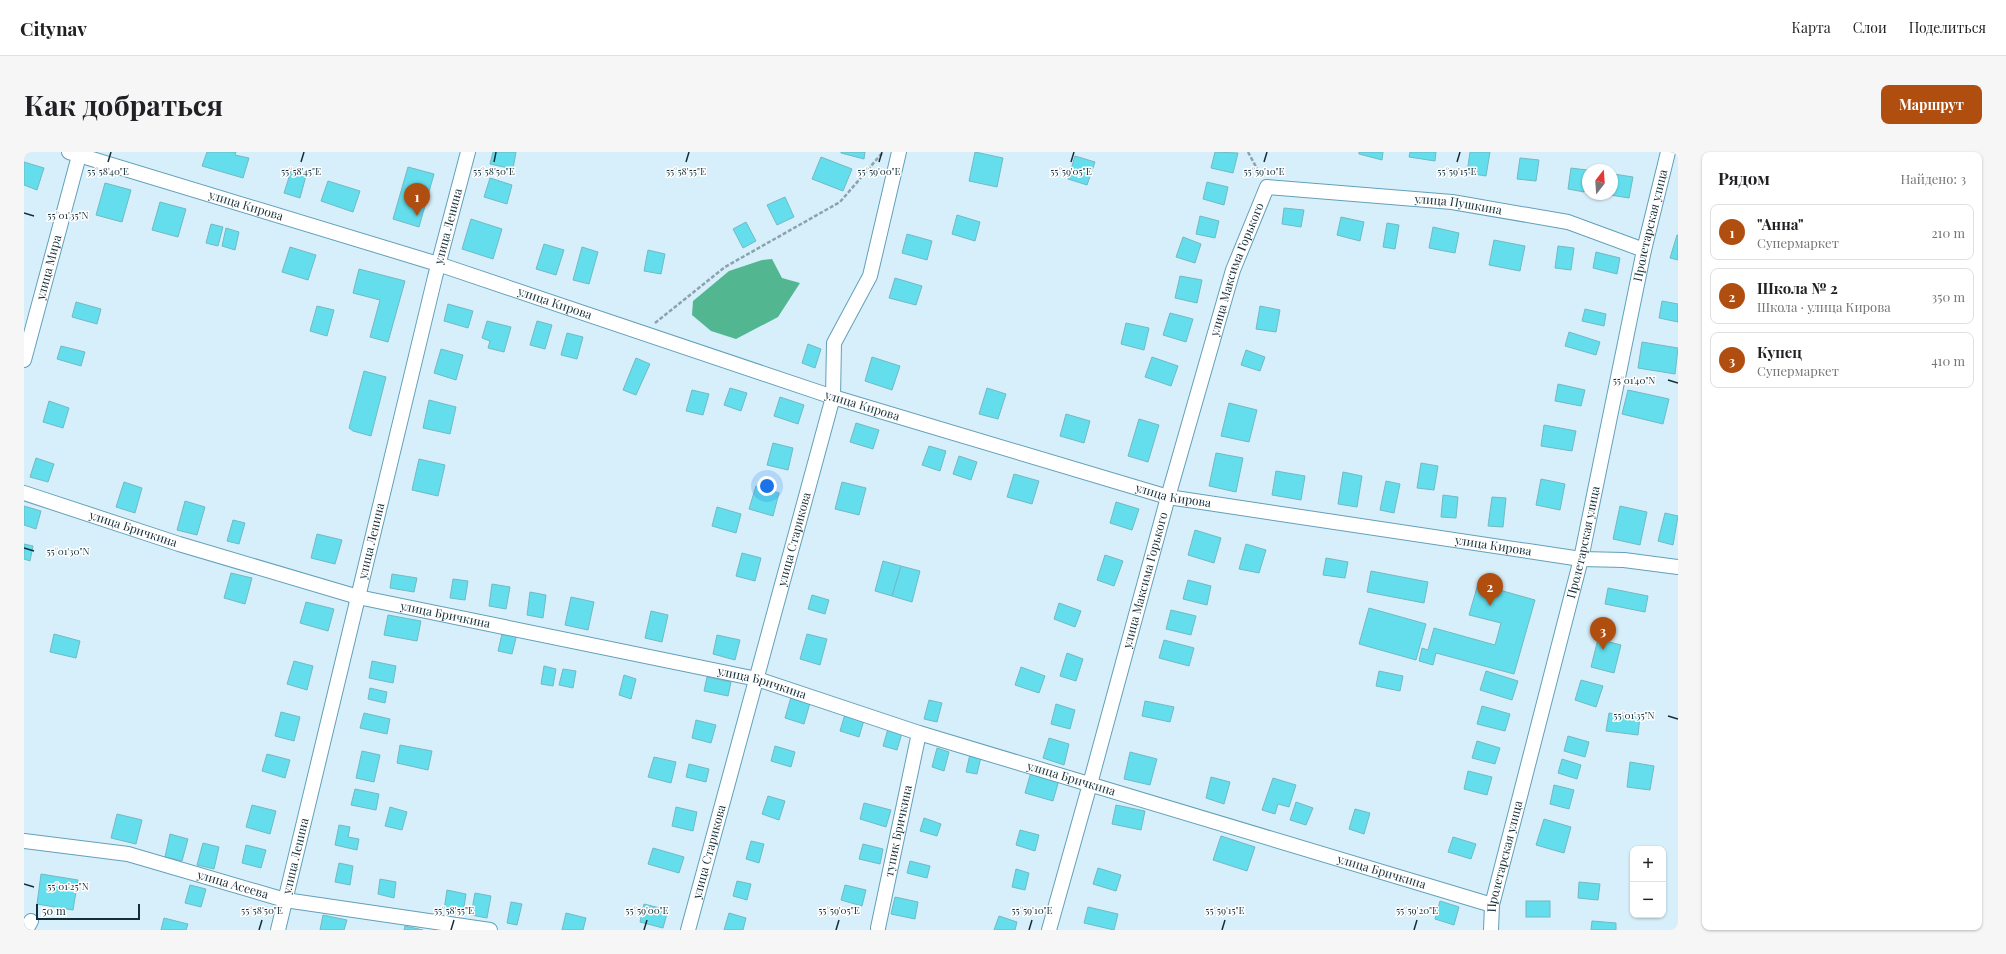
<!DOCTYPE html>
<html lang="ru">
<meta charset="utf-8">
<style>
body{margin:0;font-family:"Playfair Display",serif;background:#f6f6f6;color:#202124}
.controls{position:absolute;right:12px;bottom:12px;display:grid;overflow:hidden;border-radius:8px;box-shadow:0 1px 3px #0004}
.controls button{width:36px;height:36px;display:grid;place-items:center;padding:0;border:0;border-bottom:1px solid #e0e0e0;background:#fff;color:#202124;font:20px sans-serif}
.compass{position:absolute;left:1558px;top:12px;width:36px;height:36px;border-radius:50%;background:#fff;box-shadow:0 1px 3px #0004;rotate:17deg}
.scale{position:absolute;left:12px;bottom:10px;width:104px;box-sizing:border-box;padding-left:4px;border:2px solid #142e39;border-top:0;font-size:11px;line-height:14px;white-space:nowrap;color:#142e39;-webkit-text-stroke:3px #fff;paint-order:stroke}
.you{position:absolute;left:743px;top:334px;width:14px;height:14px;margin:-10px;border:3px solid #fff;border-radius:50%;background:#1a73e8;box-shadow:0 0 0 6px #1a73e833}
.badge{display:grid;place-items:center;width:26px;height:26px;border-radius:50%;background:#b04e10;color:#fff;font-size:13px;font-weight:700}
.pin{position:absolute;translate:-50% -33px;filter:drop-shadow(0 1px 2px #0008)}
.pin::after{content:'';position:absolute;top:21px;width:14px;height:12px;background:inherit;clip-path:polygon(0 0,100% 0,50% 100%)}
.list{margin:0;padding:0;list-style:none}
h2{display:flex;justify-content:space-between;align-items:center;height:52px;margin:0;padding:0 16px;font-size:17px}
h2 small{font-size:13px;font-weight:400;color:#757577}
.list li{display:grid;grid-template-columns:26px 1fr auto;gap:12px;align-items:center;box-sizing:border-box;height:56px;margin:0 8px 8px;padding:0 8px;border:1px solid #e0e0e0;border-radius:8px}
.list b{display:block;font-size:15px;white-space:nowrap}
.list p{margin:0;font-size:13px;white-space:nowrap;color:#757577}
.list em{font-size:13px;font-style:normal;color:#757577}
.map{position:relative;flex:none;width:1654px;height:778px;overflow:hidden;border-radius:8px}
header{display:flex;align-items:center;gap:24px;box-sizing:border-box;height:56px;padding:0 20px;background:#fff;border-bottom:1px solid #e0e0e0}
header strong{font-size:19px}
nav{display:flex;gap:22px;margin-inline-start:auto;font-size:14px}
.intro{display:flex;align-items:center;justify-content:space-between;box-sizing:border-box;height:96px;padding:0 24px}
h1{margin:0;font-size:28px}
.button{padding:10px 18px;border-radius:8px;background:#b04e10;color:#fff;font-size:14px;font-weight:700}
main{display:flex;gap:24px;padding:0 24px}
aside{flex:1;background:#fff;border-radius:8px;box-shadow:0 1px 3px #0004}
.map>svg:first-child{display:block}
</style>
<header>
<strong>Citynav</strong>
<nav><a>Карта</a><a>Слои</a><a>Поделиться</a></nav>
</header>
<div class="intro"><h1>Как добраться</h1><a class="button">Маршрут</a></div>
<main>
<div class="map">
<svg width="1654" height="778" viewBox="0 0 1654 778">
<rect width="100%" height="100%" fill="#d7effa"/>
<!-- water -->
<path fill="#52b691" d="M748,107L758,126L776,131L754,165L712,187L687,179L668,163L669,149L705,119L738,108Z"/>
<!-- building -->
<g fill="#64ddec" stroke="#71bac4">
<path d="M183,0H212L211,3L225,6L219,26L178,14Z"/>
<path d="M469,0H492L489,17L466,12Z"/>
<path d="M817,0H841L840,7L817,1Z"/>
<path d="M951,0L979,6L973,35L945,29Z"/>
<path d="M1191,0L1214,1L1209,21L1187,16Z"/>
<path d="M1335,0H1359L1358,8L1335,2Z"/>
<path d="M1386,0H1412L1411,9L1385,5Z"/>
<path d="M1446,0H1466L1462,24L1443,21Z"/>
<path d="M1051,4L1071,10L1063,33L1044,27Z"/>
<path d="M797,5L828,17L819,39L788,27Z"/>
<path d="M1496,6L1515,8L1512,29L1493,27Z"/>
<path d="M0,10L20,16L13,38L0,33Z"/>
<path d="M384,15L410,22L395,75L369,67Z"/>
<path d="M268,16L283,20L276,46L260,41Z"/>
<path d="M1547,16L1563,18L1560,40L1544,37Z"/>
<path d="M1590,22L1609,25L1605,46L1586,43L1588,42Z"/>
<path d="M466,26L488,33L483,52L460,45Z"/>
<path d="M304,29L336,39L329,60L297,49Z"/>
<path d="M1183,30L1204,35L1200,53L1179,47Z"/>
<path d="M81,31L107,38L98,70L72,63Z"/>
<path d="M761,45L770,65L753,73L743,53Z"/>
<path d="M136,50L162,57L154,85L128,78Z"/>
<path d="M1260,56L1280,58L1277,75L1258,72Z"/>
<path d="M933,63L956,70L951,89L928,82Z"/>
<path d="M1176,64L1195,69L1191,86L1172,82Z"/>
<path d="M1317,65L1340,70L1336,89L1313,83Z"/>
<path d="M447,67L478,77L469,107L438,97Z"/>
<path d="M722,70L732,89L719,96L709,77Z"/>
<path d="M1363,71L1375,73L1371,97L1359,95Z"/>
<path d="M187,72L199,75L194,94L182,91Z"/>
<path d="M1409,75L1435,81L1431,101L1405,96Z"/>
<path d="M202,76L215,80L211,98L198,94Z"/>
<path d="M883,82L908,89L903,108L878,101Z"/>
<path d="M1653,83H1654V108L1646,106Z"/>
<path d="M1159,85L1177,92L1171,111L1152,105Z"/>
<path d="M1470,88L1501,94L1496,119L1465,113Z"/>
<path d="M520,92L540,98L532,123L512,117Z"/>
<path d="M1534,94L1550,96L1547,118L1531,116Z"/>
<path d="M266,95L292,103L284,128L258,120Z"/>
<path d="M558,95L574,100L565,132L549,128Z"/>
<path d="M624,98L641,102L637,122L620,119Z"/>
<path d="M1572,100L1596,106L1593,122L1569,116Z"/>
<path d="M335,117L381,129L364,190L346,185L356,148L329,141Z"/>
<path d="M1156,124L1178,128L1173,151L1151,146Z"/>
<path d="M871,126L898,134L892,153L865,146Z"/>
<path d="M1638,149L1654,152V170L1635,166Z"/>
<path d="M52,150L77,157L73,172L48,165Z"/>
<path d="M424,152L449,159L444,176L420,169Z"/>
<path d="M293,154L310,158L303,184L286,179Z"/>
<path d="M1236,154L1256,158L1252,180L1232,177Z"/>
<path d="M1561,157L1582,162L1580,174L1558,169Z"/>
<path d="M1146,161L1169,167L1162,190L1139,183Z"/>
<path d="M463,169L487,175L480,200L464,196L466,189L458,186Z"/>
<path d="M513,169L528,173L521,197L506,193Z"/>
<path d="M1102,171L1125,176L1120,198L1097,192Z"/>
<path d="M1545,180L1576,190L1572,203L1541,194Z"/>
<path d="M543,181L559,185L553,207L537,203Z"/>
<path d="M1618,190L1654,196L1651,222L1614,216Z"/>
<path d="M784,192L797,197L791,216L778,211Z"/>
<path d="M37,194L61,200L57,214L33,207Z"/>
<path d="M417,197L439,203L432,228L410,221Z"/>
<path d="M1222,198L1241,205L1236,219L1217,213Z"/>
<path d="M848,205L876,214L868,238L841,229Z"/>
<path d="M1128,205L1154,214L1147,234L1121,225Z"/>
<path d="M612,206L626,212L612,243L599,238Z"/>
<path d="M340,219L362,225L347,284L329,279L325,276Z"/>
<path d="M1534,232L1561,238L1557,254L1531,249Z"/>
<path d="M706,236L723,241L717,259L700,253Z"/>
<path d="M963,236L982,242L974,267L955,262Z"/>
<path d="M668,238L685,242L679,263L662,259Z"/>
<path d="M1604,238L1645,247L1639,272L1598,262Z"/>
<path d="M756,245L780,253L774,272L750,264Z"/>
<path d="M405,248L432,255L426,282L399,276Z"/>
<path d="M25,249L45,256L39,276L19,270Z"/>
<path d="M1205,251L1233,258L1225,290L1197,284Z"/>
<path d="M1042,262L1066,269L1060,291L1036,284Z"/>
<path d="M1115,267L1135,273L1124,310L1104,304Z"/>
<path d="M832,271L855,278L849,297L826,290Z"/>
<path d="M1520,273L1552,279L1548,299L1517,294Z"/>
<path d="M749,291L769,296L764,318L743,313Z"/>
<path d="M905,294L922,299L916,319L898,313Z"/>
<path d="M1192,301L1219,306L1212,340L1185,334Z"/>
<path d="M935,304L953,310L947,328L929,322Z"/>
<path d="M12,306L30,312L24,330L6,325Z"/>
<path d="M395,307L421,313L414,344L388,338Z"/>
<path d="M1397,311L1414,314L1410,338L1393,336Z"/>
<path d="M1252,319L1281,324L1277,348L1248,343Z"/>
<path d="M1319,320L1338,324L1333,355L1314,352Z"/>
<path d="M990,322L1015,329L1008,352L983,345Z"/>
<path d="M1517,327L1541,332L1536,358L1512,353Z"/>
<path d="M1362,329L1376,332L1370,361L1356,358Z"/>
<path d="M100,330L118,336L111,361L92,355Z"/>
<path d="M818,330L842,336L835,363L811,357Z"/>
<path d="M732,334L755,341L749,364L725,357Z"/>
<path d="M1419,343L1434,345L1432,366L1417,365Z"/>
<path d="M1468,345L1482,346L1479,375L1464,374Z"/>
<path d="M161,349L181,355L173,383L153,378Z"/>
<path d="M1092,350L1115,357L1108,378L1086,371Z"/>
<path d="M0,354L17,359L12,377L0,373Z"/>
<path d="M1596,354L1623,360L1616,393L1589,387Z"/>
<path d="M693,355L717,362L712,381L688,374Z"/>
<path d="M1641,361L1654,364L1649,393L1634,389Z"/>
<path d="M209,368L221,371L215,392L203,389Z"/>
<path d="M1171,378L1197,386L1190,411L1164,403Z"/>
<path d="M293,382L318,388L311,412L287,406Z"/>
<path d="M0,392L9,394L6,409L0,407Z"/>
<path d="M1222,392L1242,398L1235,421L1215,417Z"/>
<path d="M718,401L737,406L731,429L712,424Z"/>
<path d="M1081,403L1099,409L1090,434L1073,428Z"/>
<path d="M1302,406L1324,410L1321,426L1299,423Z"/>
<path d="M859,409L877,414L868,444L851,439Z"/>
<path d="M877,414L896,419L888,450L868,444Z"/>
<path d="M1347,419L1404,430L1400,451L1343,440Z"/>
<path d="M207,421L228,426L221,452L200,446Z"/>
<path d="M368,422L393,426L390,440L366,436Z"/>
<path d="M429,427L444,429L441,448L426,446Z"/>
<path d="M1164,428L1187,434L1183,453L1159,447Z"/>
<path d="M468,432L486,435L482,457L465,454Z"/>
<path d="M1454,432L1511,448L1490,522L1412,501L1409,513L1395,509L1398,496L1404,498L1410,476L1471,493L1477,471L1445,463Z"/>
<path d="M1584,436L1624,444L1621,460L1581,452Z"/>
<path d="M506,440L522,443L519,466L503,463Z"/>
<path d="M788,443L805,448L801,462L784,457Z"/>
<path d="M547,445L570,450L564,478L541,473Z"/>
<path d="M282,450L310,457L304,479L276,471Z"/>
<path d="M1035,451L1057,459L1051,475L1030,467Z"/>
<path d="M1345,456L1402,472L1392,508L1335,492Z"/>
<path d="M1147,458L1172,464L1167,483L1142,477Z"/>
<path d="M627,459L644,463L638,490L621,486Z"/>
<path d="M364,463L397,469L393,489L360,483Z"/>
<path d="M479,478L493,482L488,502L474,499Z"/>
<path d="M30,482L56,489L52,506L26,500Z"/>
<path d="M783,482L803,487L796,513L776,507Z"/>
<path d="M693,483L716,488L711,508L689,502Z"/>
<path d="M1574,487L1597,493L1590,521L1567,515Z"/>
<path d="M1140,488L1170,496L1165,514L1135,506Z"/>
<path d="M1043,501L1059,507L1052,529L1036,524Z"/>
<path d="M270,509L289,514L283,538L263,532Z"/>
<path d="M348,509L372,514L369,531L345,526Z"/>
<path d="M520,514L532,517L529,534L517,532Z"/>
<path d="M997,515L1021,524L1015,541L991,533Z"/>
<path d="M539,517L552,519L549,536L535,533Z"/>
<path d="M1355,519L1379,524L1376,539L1352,534Z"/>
<path d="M1462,519L1494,529L1488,548L1456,538Z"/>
<path d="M600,523L612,527L607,547L595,543Z"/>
<path d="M683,525L707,530L704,544L680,539Z"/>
<path d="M1557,528L1579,534L1572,555L1551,548Z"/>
<path d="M346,536L363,540L361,551L344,547Z"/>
<path d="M767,545L786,551L780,572L761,566Z"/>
<path d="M905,548L918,551L913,570L900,567Z"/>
<path d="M1121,549L1150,555L1146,570L1118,564Z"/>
<path d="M1032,552L1051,558L1046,577L1027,572Z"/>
<path d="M1458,554L1486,562L1481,579L1453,572Z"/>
<path d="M257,560L276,565L270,589L251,584Z"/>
<path d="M340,561L366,567L363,582L336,576Z"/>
<path d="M1585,561L1616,565L1614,583L1582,579Z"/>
<path d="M821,562L840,568L835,585L816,579Z"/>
<path d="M672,568L692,573L687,591L668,586Z"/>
<path d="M864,577L878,581L873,598L859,594Z"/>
<path d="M1544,584L1565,590L1561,605L1540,599Z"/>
<path d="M1025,586L1045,592L1040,613L1019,606Z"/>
<path d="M1453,589L1476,596L1471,612L1448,606Z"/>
<path d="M376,593L408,599L404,618L373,611Z"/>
<path d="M751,594L771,600L767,615L747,609Z"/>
<path d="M913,596L925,600L920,619L908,615Z"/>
<path d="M338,599L356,603L350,630L332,626Z"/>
<path d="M1106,600L1133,607L1126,633L1100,627Z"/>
<path d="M243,602L266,608L261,626L238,619Z"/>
<path d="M946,602L957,605L953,622L942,620Z"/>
<path d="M630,605L652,610L647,631L624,625Z"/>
<path d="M1538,607L1557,613L1553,627L1534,621Z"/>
<path d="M1606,610L1630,614L1626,638L1603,635Z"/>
<path d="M665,612L685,617L682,630L662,625Z"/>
<path d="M1444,619L1468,625L1463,643L1440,637Z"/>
<path d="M1007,620L1035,628L1029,649L1001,641Z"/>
<path d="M1187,625L1206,630L1200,652L1182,646Z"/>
<path d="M1249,626L1272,633L1265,655L1254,652L1251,662L1238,658Z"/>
<path d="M1530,633L1550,638L1545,657L1526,652Z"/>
<path d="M331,637L355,642L352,658L327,653Z"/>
<path d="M744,644L761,649L755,668L738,662Z"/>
<path d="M1272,650L1289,656L1282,673L1266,668Z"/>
<path d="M840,651L867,658L862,675L836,667Z"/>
<path d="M228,653L252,659L246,682L222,675Z"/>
<path d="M1092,653L1121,659L1117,678L1088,672Z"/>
<path d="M366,655L383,660L378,678L361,674Z"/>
<path d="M652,655L673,660L669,679L648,674Z"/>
<path d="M1331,657L1346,661L1340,682L1325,677Z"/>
<path d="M93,662L118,668L112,692L87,686Z"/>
<path d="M900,666L917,672L913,684L896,679Z"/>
<path d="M1520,667L1547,675L1540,701L1512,693Z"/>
<path d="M315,673L326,675L324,685L335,687L333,698L311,693Z"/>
<path d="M996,678L1015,683L1011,699L992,693Z"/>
<path d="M146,682L164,687L158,709L141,705Z"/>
<path d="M1197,684L1231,695L1223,719L1189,708Z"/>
<path d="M1429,685L1452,692L1447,707L1424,700Z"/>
<path d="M727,689L740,692L735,711L722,707Z"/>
<path d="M179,691L195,695L190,717L173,713Z"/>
<path d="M839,692L859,697L856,712L835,707Z"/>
<path d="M222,693L242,698L237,716L218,711Z"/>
<path d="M629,696L660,705L655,721L624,712Z"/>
<path d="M886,709L906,714L903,726L883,721Z"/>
<path d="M315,711L329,714L326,733L311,730Z"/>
<path d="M1074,716L1097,723L1092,739L1069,732Z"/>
<path d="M992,717L1005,721L1001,738L988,735Z"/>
<path d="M17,722L54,728L49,758L13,752Z"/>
<path d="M356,727L372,730L370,746L354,742Z"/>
<path d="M713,729L727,732L723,748L709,744Z"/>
<path d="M1555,730L1576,732L1574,748L1554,746Z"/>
<path d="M166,733L182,737L177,755L161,751Z"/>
<path d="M821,733L842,738L838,754L817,748Z"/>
<path d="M423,738L442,742L439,761L420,758Z"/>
<path d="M451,741L467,744L463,766L447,763Z"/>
<path d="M871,745L894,750L891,767L867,762Z"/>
<path d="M1416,749L1435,755L1430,773L1411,767Z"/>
<rect x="1502" y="749" width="24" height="16"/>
<path d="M487,750L498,752L493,773L483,771Z"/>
<path d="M620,752L644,758L639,776L616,770Z"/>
<path d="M1064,755L1094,762L1090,778L1060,771Z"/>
<path d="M542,761L562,766L559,778H538Z"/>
<path d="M705,761L722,766L719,778H700Z"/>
<path d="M299,763L323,768L320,778H296Z"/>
<path d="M975,764L993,770L991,778H970Z"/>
<path d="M140,766L164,772L162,778H137Z"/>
<path d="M1568,769L1592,771V778H1567Z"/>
<path d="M381,774L399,778H380Z"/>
</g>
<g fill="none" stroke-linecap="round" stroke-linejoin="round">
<!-- minor casing -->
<g stroke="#62a0ba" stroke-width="16">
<g id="minor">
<path id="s1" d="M45,0L414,112L809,245L1144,345L1557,407L1600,408L1654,415"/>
<path id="s2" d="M0,208L56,0"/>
<path id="s3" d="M0,341L155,392L334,445L733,527L895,581L1468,753"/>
<path id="s4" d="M0,689L104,702L261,748L466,778"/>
<path id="s5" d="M854,776L895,581"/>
<path d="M2,778L7,769"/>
<path id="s6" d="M254,778L411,125L444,0"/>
<path id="s7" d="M664,778L809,245L810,191L846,124L875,0"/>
<path id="s8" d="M1025,778L1066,632L1144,345L1209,118L1243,35L1428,50L1544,70L1620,98"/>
<path id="s9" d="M1467,778L1468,753L1557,407L1620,98L1644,0"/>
</g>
</g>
<!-- path -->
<g stroke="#8aa3ae" stroke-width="2.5" stroke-dasharray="4 2" stroke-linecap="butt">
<path d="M1224,0L1237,24"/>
<path d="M631,171L701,115L816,50L859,0"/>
</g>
<!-- minor -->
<use href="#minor" stroke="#fff" stroke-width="14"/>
</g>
<!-- ticks -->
<path fill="none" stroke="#142e39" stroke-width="1.5" d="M84,10L87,0M277,10L280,0M470,10L472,0M662,10L665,0M855,10L858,0M1047,10L1050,0M1240,10L1243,0M1433,10L1436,0M0,61L10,64M1644,228L1654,231M0,396L10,399M1644,564L1654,567M0,732L10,735M235,778L238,768M427,778L430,768M620,778L623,768M812,778L815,768M1005,778L1008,768M1198,778L1201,768M1390,778L1393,768"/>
<g text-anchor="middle" stroke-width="3" stroke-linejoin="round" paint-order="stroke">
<!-- street labels -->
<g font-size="12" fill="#142e39" stroke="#fff">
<text dy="4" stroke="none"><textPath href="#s8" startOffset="967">улица Пушкина</textPath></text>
<text dy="4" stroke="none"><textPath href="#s1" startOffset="185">улица Кирова</textPath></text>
<text dy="4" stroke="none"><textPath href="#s9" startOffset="723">Пролетарская улица</textPath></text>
<text dy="4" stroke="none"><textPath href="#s6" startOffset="724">улица Ленина</textPath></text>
<text dy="4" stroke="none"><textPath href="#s2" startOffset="96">улица Мира</textPath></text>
<text dy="4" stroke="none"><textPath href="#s8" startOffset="687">улица Максима Горького</textPath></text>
<text dy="4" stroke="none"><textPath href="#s1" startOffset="509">улица Кирова</textPath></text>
<text dy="4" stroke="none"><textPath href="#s1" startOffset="833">улица Кирова</textPath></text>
<text dy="4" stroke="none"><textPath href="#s1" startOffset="1157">улица Кирова</textPath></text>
<text dy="4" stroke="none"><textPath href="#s3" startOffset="115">улица Бричкина</textPath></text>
<text dy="4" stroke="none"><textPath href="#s7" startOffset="405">улица Старикова</textPath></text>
<text dy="4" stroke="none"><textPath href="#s6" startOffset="400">улица Ленина</textPath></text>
<text dy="4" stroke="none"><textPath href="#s9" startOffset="399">Пролетарская улица</textPath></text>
<text dy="4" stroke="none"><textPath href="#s1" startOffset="1481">улица Кирова</textPath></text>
<text dy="4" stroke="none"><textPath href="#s8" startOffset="363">улица Максима Горького</textPath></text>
<text dy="4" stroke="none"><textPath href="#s3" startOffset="439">улица Бричкина</textPath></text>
<text dy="4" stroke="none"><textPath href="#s3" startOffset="763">улица Бричкина</textPath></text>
<text dy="4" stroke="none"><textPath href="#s3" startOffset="1087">улица Бричкина</textPath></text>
<text dy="4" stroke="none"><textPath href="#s5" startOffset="99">тупик Бричкина</textPath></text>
<text dy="4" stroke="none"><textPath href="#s7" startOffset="81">улица Старикова</textPath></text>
<text dy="4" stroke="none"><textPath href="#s6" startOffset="76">улица Ленина</textPath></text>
<text dy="4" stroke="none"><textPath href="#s9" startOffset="75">Пролетарская улица</textPath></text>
<text dy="4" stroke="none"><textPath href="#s3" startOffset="1411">улица Бричкина</textPath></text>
<text dy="4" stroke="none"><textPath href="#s4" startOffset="214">улица Асеева</textPath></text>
</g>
</g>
<g font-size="10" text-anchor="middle" fill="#142e39" stroke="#fff" stroke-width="3" stroke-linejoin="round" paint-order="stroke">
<text x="84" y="23">55°58'40"E</text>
<text x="277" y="23">55°58'45"E</text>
<text x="470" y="23">55°58'50"E</text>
<text x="662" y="23">55°58'55"E</text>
<text x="855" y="23">55°59'00"E</text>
<text x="1047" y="23">55°59'05"E</text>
<text x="1240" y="23">55°59'10"E</text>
<text x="1433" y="23">55°59'15"E</text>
<text x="44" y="67">55°01'35"N</text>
<text x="1610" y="232">55°01'40"N</text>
<text x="44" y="403">55°01'30"N</text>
<text x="1610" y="567">55°01'35"N</text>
<text x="44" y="738">55°01'25"N</text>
<text x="238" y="762">55°58'50"E</text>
<text x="430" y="762">55°58'55"E</text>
<text x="623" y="762">55°59'00"E</text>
<text x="815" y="762">55°59'05"E</text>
<text x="1008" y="762">55°59'10"E</text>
<text x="1201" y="762">55°59'15"E</text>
<text x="1393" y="762">55°59'20"E</text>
</g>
</svg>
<div class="controls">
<button>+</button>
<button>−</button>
</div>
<svg class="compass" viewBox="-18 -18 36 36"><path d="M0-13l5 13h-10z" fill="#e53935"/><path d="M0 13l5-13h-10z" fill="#757577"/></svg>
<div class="scale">50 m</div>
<div class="you"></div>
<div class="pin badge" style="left:393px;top:64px">1</div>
<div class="pin badge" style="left:1466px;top:454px">2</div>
<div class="pin badge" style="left:1579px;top:498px">3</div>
</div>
<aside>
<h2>Рядом<small>Найдено: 3</small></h2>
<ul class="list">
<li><span class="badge">1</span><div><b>&quot;Анна&quot;</b><p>Супермаркет</p></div><em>210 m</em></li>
<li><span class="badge">2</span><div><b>Школа № 2</b><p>Школа · улица Кирова</p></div><em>350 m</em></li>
<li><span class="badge">3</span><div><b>Купец</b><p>Супермаркет</p></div><em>410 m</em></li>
</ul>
</aside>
</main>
